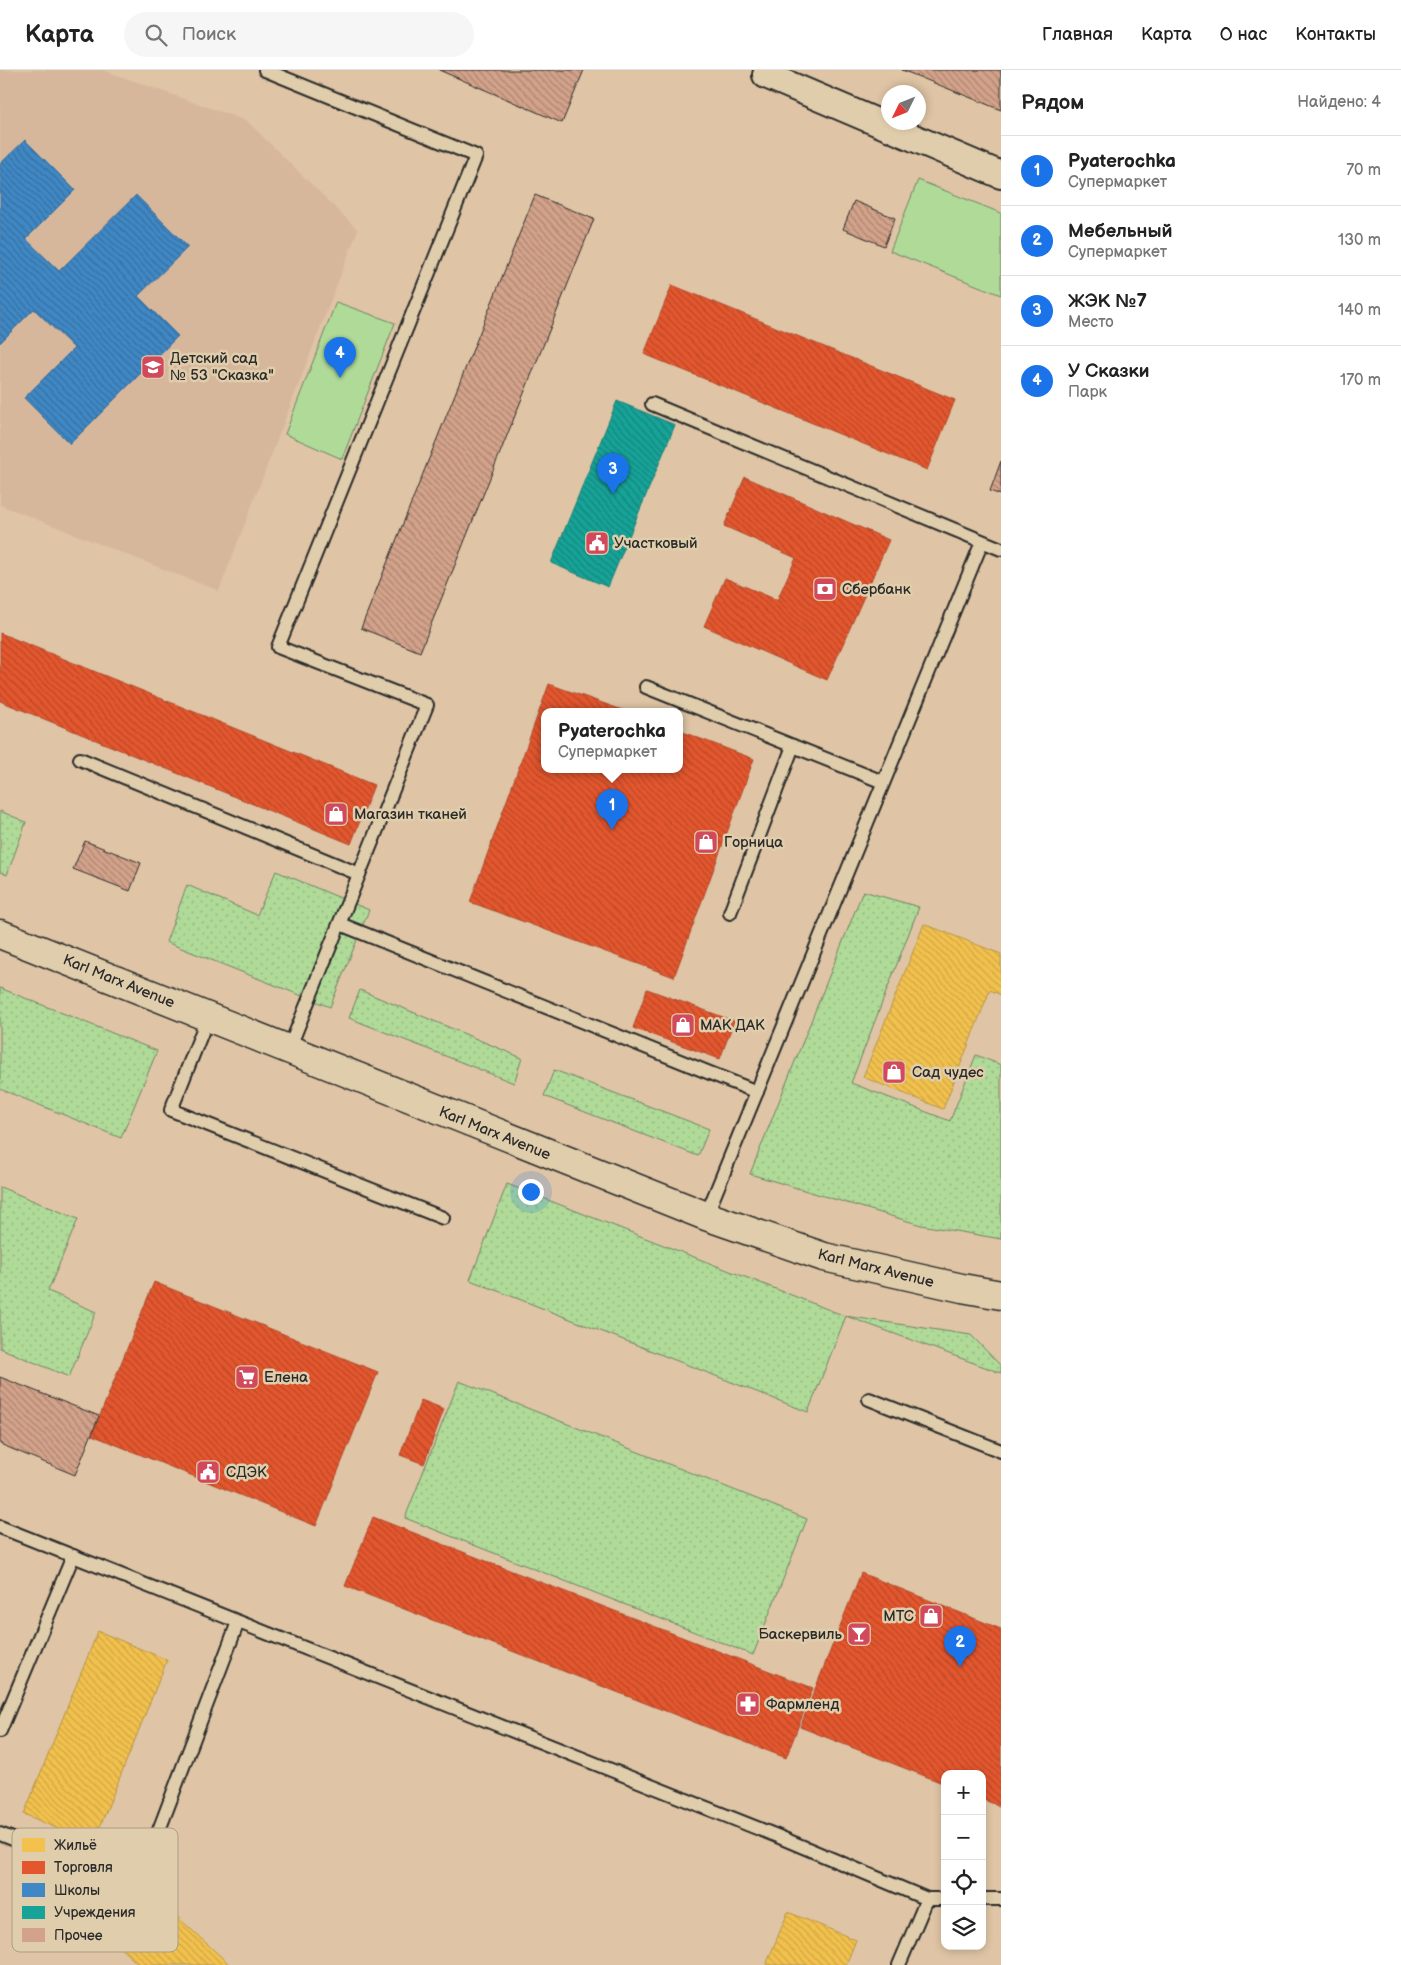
<!DOCTYPE html>
<html lang="ru">
<meta charset="utf-8">
<style>
body{margin:0;font-family:"Balsamiq Sans",sans-serif;background:#f6f6f6;color:#222}
.controls{position:absolute;right:15px;bottom:15px;display:grid;overflow:hidden;border-radius:10px;box-shadow:0 2px 8px #0003}
.controls button{width:45px;height:45px;display:grid;place-items:center;padding:0;border:0;border-bottom:1px solid #e0e0e0;background:#fff;color:#222;font:25px sans-serif}
.compass{position:absolute;left:881px;top:15px;width:45px;height:45px;border-radius:50%;background:#fff;box-shadow:0 2px 8px #0003;rotate:227deg}
.you{position:absolute;left:530px;top:1121px;width:18px;height:18px;margin:-12px;border:4px solid #fff;border-radius:50%;background:#1a73e8;box-shadow:0 0 0 8px #1a73e833}
.badge{display:grid;place-items:center;width:32px;height:32px;border-radius:50%;background:#1a73e8;color:#fff;font-size:16px;font-weight:700}
.pin{position:absolute;translate:-50% -41px;filter:drop-shadow(0 1px 2px #0008)}
.pin::after{content:'';position:absolute;top:26px;width:18px;height:15px;background:inherit;clip-path:polygon(0 0,100% 0,50% 100%)}
.popup{position:absolute;left:541px;top:638px;width:142px;height:65px;box-sizing:border-box;display:grid;place-content:center;border-radius:10px;background:#fff;filter:drop-shadow(0 1px 4px #0005);font-size:16px;white-space:nowrap;color:#767676}
.popup b{font-size:19px;color:#222}
.popup::after{content:'';position:absolute;left:50%;top:100%;margin-left:-10px;border:10px solid transparent;border-top-color:#fff}
.list{margin:0;padding:0;list-style:none}
h2{display:flex;justify-content:space-between;align-items:center;height:65px;margin:0;padding:0 20px;font-size:21px}
h2 small{font-size:16px;font-weight:400;color:#767676}
.list li{display:grid;grid-template-columns:32px 1fr auto;gap:15px;align-items:center;box-sizing:border-box;height:70px;padding:0 20px;border-top:1px solid #e0e0e0}
.list b{display:block;font-size:19px;white-space:nowrap}
.list p{margin:0;font-size:16px;white-space:nowrap;color:#767676}
.list em{font-size:16px;font-style:normal;color:#767676}
.icon{flex:none;width:28px;height:28px;fill:none;stroke:currentColor;stroke-width:2;stroke-linecap:round;stroke-linejoin:round}
.map{position:relative;flex:none;width:1001px;height:1895px;overflow:hidden}
header{display:flex;align-items:center;gap:30px;box-sizing:border-box;height:70px;padding:0 25px;background:#fff;border-bottom:1px solid #e0e0e0}
header strong{font-size:24px}
nav{display:flex;gap:28px;margin-inline-start:auto;font-size:18px}
.search{width:350px;height:45px;background:#f6f6f6;display:flex;align-items:center;gap:12px;box-sizing:border-box;padding:0 18px;border-radius:28px;color:#767676;font-size:19px}
main{display:flex}
aside{flex:1;background:#fff}
.map>svg:first-child{display:block}
</style>
<header>
<strong>Карта</strong>
<div class="search"><svg class="icon" aria-label="search" viewBox="0 0 24 24"><circle cx="10" cy="10" r="6"/><path d="M15 15l6 6"/></svg>Поиск</div>
<nav><a>Главная</a><a>Карта</a><a>О нас</a><a>Контакты</a></nav>
</header>
<main>
<div class="map">
<svg width="1001" height="1895" viewBox="0 0 1001 1895">
<defs>
<pattern id="grass-dots" width="8" height="8" patternUnits="userSpaceOnUse" patternTransform="scale(1.25)"><rect width="8" height="8" fill="#afda98"/><path d="M2 2h.1M6 6h.1" fill="none" stroke="#97bb83" stroke-width="1.8" stroke-linecap="round"/></pattern>
<pattern id="homes-back-hatch" width="6" height="6" patternUnits="userSpaceOnUse" patternTransform="scale(1.25)"><rect width="6" height="6" fill="#f2c14e"/><path d="M-1 5l2 2M0 0l6 6M5-1l2 2" fill="none" stroke="#d0a644"/></pattern>
<pattern id="shops-back-hatch" width="6" height="6" patternUnits="userSpaceOnUse" patternTransform="scale(1.25)"><rect width="6" height="6" fill="#e4572e"/><path d="M-1 5l2 2M0 0l6 6M5-1l2 2" fill="none" stroke="#b94827"/></pattern>
<pattern id="schools-back-hatch" width="6" height="6" patternUnits="userSpaceOnUse" patternTransform="scale(1.25)"><rect width="6" height="6" fill="#3f88c5"/><path d="M-1 5l2 2M0 0l6 6M5-1l2 2" fill="none" stroke="#356fa0"/></pattern>
<pattern id="public-back-hatch" width="6" height="6" patternUnits="userSpaceOnUse" patternTransform="scale(1.25)"><rect width="6" height="6" fill="#17a398"/><path d="M-1 5l2 2M0 0l6 6M5-1l2 2" fill="none" stroke="#15857c"/></pattern>
<pattern id="building-back-hatch" width="6" height="6" patternUnits="userSpaceOnUse" patternTransform="scale(1.25)"><rect width="6" height="6" fill="#d3a28a"/><path d="M-1 5l2 2M0 0l6 6M5-1l2 2" fill="none" stroke="#ab8471"/></pattern>
</defs>
<rect width="100%" height="100%" fill="#dfc5a5"/>
<filter id="ink" filterUnits="userSpaceOnUse"><feTurbulence type="fractalNoise" baseFrequency=".02" numOctaves="2"/><feDisplacementMap in="SourceGraphic" scale="10" xChannelSelector="R" yChannelSelector="G"/><feConvolveMatrix kernelMatrix="1 2 1 2 8 2 1 2 1" color-interpolation-filters="sRGB"/></filter>
<g filter="url(#ink)">
<!-- built -->
<path fill="#d7b79b" d="M0,0H103L247,51L358,160L219,521L0,435Z"/>
<!-- grass -->
<g fill="url(#grass-dots)" stroke="#6d8262">
<path d="M0,741L26,752L7,805L0,802Z"/>
<path d="M276,801L369,840L330,937L166,872L187,815L257,845Z"/>
<path d="M863,821L919,837L851,1013L950,1051L976,985L1001,995V1169L921,1155L750,1104Z"/>
<path d="M0,918L157,981L121,1068L0,1019Z"/>
<path d="M360,920L522,988L514,1013L349,948Z"/>
<path d="M554,1000L709,1059L698,1086L544,1026Z"/>
<path d="M507,1114L845,1246L971,1265L1001,1296V1303L846,1246L808,1342L470,1210Z"/>
<path d="M0,1117L78,1149L48,1221L96,1242L69,1307L0,1278Z"/>
<path d="M459,1311L807,1449L753,1585L405,1448Z"/>
</g>
<!-- park -->
<g fill="#afda98" stroke="#6d8262">
<path d="M918,110L1001,143V225L890,181Z"/>
<path d="M336,232L395,253L342,389L285,364Z"/>
</g>
<!-- homes -->
<g fill="url(#homes-back-hatch)" stroke="#b69444">
<path d="M924,854L1001,884V925L990,920L943,1039L863,1007Z"/>
<path d="M98,1561L167,1590L93,1774L24,1744Z"/>
<path d="M157,1828L230,1895H139L115,1873Z"/>
<path d="M788,1842L856,1870L846,1895H766Z"/>
</g>
<!-- shops -->
<g fill="url(#shops-back-hatch)" stroke="#ac4a2d">
<path d="M672,215L955,330L927,400L644,284Z"/>
<path d="M745,407L889,470L827,610L704,556L725,508L777,530L796,488L724,456Z"/>
<path d="M0,563L374,715L351,774L0,631Z"/>
<path d="M549,614L625,641H544V699H680V661L754,689L674,907L470,832Z"/>
<path d="M647,919L734,951L720,989L633,958Z"/>
<path d="M154,1212L378,1302L316,1456L92,1365Z"/>
<path d="M421,1330L444,1339L424,1394L400,1385Z"/>
<path d="M373,1447L813,1618L786,1688L345,1516Z"/>
<path d="M861,1503L1001,1559V1737L982,1729V1704H945V1714L800,1657Z"/>
</g>
<!-- schools -->
<path fill="url(#schools-back-hatch)" stroke="#396c97" d="M25,70L75,120L26,169L59,201L136,125L188,177L138,226L178,266L70,374L24,328L74,278L34,239L0,273V94Z"/>
<!-- public -->
<path fill="url(#public-back-hatch)" stroke="#1d7f77" d="M617,331L675,355L608,517L551,493Z"/>
<!-- building -->
<g fill="url(#building-back-hatch)" stroke="#2b2b2b">
<path d="M439,0H584L562,53Z"/>
<path d="M902,0H1001V40Z"/>
<path d="M535,125L594,149L420,582L361,558Z"/>
<path d="M854,131L895,148L884,176L843,159Z"/>
<path d="M1001,391V425L990,421Z"/>
<path d="M85,771L141,793L130,821L73,799Z"/>
<path d="M0,1307L99,1346L75,1405L0,1374Z"/>
</g>
<g fill="none" stroke-linecap="round" stroke-linejoin="round">
<!-- lane casing -->
<g stroke="#2b2b2b" stroke-width="16">
<g id="lane">
<path d="M265,0L476,86L278,577L427,635L289,979"/>
<path d="M652,334L1001,479"/>
<path d="M646,617L883,712"/>
<path d="M80,689L359,804"/>
<path d="M730,843L793,676"/>
<path d="M340,854L757,1022"/>
<path d="M208,947L171,1040L443,1148"/>
<path d="M706,1146L982,472"/>
<path d="M869,1329L1001,1381"/>
<path d="M0,1457L777,1766L927,1829H945"/>
<path d="M0,1661L73,1486"/>
<path d="M0,1764L137,1818L238,1552"/>
<path d="M982,1829H1001"/>
<path d="M899,1895L927,1829"/>
</g>
</g>
<!-- street casing -->
<g stroke="#2b2b2b" stroke-width="30">
<path id="street" d="M766,5L1001,105"/>
</g>
<!-- secondary casing -->
<g stroke="#2b2b2b" stroke-width="31">
<path id="secondary" d="M0,864L706,1146L824,1187L962,1218L1001,1225"/>
</g>
<!-- lane -->
<use href="#lane" stroke="#e0cdab" stroke-width="12"/>
<!-- street -->
<use href="#street" stroke="#e0cdab" stroke-width="26"/>
<!-- secondary -->
<use href="#secondary" stroke="#e0cdab" stroke-width="28"/>
</g>
</g>
<!-- icons -->
<defs>
<g id="school-square" transform="scale(1.25)"><rect x="-9" y="-9" width="18" height="18" rx="4" fill="#d1495b" stroke="#e0cdab"/><path d="M0-5L7-2L0 1L-7-2ZM-4 1L0 2.5L4 1V4Q0 6-4 4Z" fill="#fff"/></g>
<g id="civic-square" transform="scale(1.25)"><rect x="-9" y="-9" width="18" height="18" rx="4" fill="#d1495b" stroke="#e0cdab"/><path d="M-.6-6.5H3V-4.5H.6V-3L4-1V1h2V6H-6V1h2V-1L-.6-3ZM-1.2 2.5V6h2.4V2.5Z" fill="#fff"/></g>
<g id="bank-square" transform="scale(1.25)"><rect x="-9" y="-9" width="18" height="18" rx="4" fill="#d1495b" stroke="#e0cdab"/><path d="M-6-4H6V4H-6ZM0-2.3a2.3 2.3 0 1 0 0 4.6a2.3 2.3 0 1 0 0-4.6Z" fill="#fff"/></g>
<g id="shop-square" transform="scale(1.25)"><rect x="-9" y="-9" width="18" height="18" rx="4" fill="#d1495b" stroke="#e0cdab"/><path d="M-5-2.5h2.3a2.7 3.5 0 0 1 5.4 0H5L5.5 6h-11ZM-1.5-2.5h3a1.5 2.3 0 0 0-3 0Z" fill="#fff"/></g>
<g id="supermarket-square" transform="scale(1.25)"><rect x="-9" y="-9" width="18" height="18" rx="4" fill="#d1495b" stroke="#e0cdab"/><path d="M-6-5.5h2.5l.6 2H6L4.5 2H-2.5L-4.4-4H-6ZM-1.5 3.2a1.3 1.3 0 1 0 .1 0ZM3 3.2a1.3 1.3 0 1 0 .1 0Z" fill="#fff"/></g>
<g id="bar-square" transform="scale(1.25)"><rect x="-9" y="-9" width="18" height="18" rx="4" fill="#d1495b" stroke="#e0cdab"/><path d="M-6-5H6L.8 .8V4.5H3.5V6h-7V4.5H-.8V.8Z" fill="#fff"/></g>
<g id="pharmacy-square" transform="scale(1.25)"><rect x="-9" y="-9" width="18" height="18" rx="4" fill="#d1495b" stroke="#e0cdab"/><path d="M-2-6h4v4h4v4h-4v4h-4v-4h-4v-4h4Z" fill="#fff"/></g>
</defs>
<g fill-rule="evenodd">
<use href="#school-square" x="153" y="297"/>
<use href="#civic-square" x="597" y="473"/>
<use href="#bank-square" x="825" y="519"/>
<use href="#shop-square" x="336" y="744"/>
<use href="#shop-square" x="706" y="772"/>
<use href="#shop-square" x="683" y="955"/>
<use href="#shop-square" x="894" y="1002"/>
<use href="#supermarket-square" x="247" y="1307"/>
<use href="#civic-square" x="208" y="1402"/>
<use href="#shop-square" x="931" y="1546"/>
<use href="#bar-square" x="859" y="1564"/>
<use href="#pharmacy-square" x="748" y="1634"/>
</g>
<g text-anchor="middle" stroke-width="5" stroke-linejoin="round" paint-order="stroke">
<!-- poi labels -->
<g font-size="15" fill="#2b2b2b" stroke="#e0cdab" text-anchor="start">
<text x="170" y="293">Детский сад<tspan x="170" dy="17">№ 53 "Сказка"</tspan></text>
<text x="614" y="478">Участковый</text>
<text x="842" y="524">Сбербанк</text>
<text x="354" y="749">Магазин тканей</text>
<text x="724" y="777">Горница</text>
<text x="700" y="960">МАК ДАК</text>
<text x="912" y="1007">Сад чудес</text>
<text x="264" y="1312">Елена</text>
<text x="226" y="1407">СДЭК</text>
<text x="914" y="1551" text-anchor="end">МТС</text>
<text x="842" y="1569" text-anchor="end">Баскервиль</text>
<text x="766" y="1639">Фармленд</text>
</g>
<!-- street labels -->
<g font-size="15" fill="#2b2b2b" stroke="#e0cdab">
<text transform="translate(119 911) rotate(22)" y="5">Karl Marx Avenue</text>
<text transform="translate(495 1063) rotate(22)" y="5">Karl Marx Avenue</text>
<text transform="translate(876 1198) rotate(14)" y="5">Karl Marx Avenue</text>
</g>
</g>
<!-- legend -->
<rect x="12" y="1758" width="166" height="124" rx="8" fill="#e0cdab" stroke="#aa9c85" stroke-width="1"/>
<rect x="22" y="1768" width="23" height="14" fill="#f2c14e"/>
<rect x="22" y="1791" width="23" height="13" fill="#e4572e"/>
<rect x="22" y="1813" width="23" height="14" fill="#3f88c5"/>
<rect x="22" y="1836" width="23" height="13" fill="#17a398"/>
<rect x="22" y="1858" width="23" height="14" fill="#d3a28a"/>
<g font-size="14" fill="#2b2b2b">
<text x="54" y="1780">Жильё</text>
<text x="54" y="1802">Торговля</text>
<text x="54" y="1825">Школы</text>
<text x="54" y="1847">Учреждения</text>
<text x="54" y="1870">Прочее</text>
</g>
</svg>
<div class="controls">
<button>+</button>
<button>−</button>
<button><svg class="icon" aria-label="locate" viewBox="0 0 24 24"><circle cx="12" cy="12" r="6"/><path d="M12 2v4M12 18v4M2 12h4M18 12h4"/></svg></button>
<button><svg class="icon" aria-label="layers" viewBox="0 0 24 24"><path d="M12 4l9 5-9 5-9-5zM3 14l9 5 9-5"/></svg></button>
</div>
<svg class="compass" viewBox="-18 -18 36 36"><path d="M0-13l5 13h-10z" fill="#e53935"/><path d="M0 13l5-13h-10z" fill="#767676"/></svg>
<div class="you"></div>
<div class="pin badge" style="left:612px;top:760px">1</div>
<div class="popup"><b>Pyaterochka</b>Супермаркет</div>
<div class="pin badge" style="left:960px;top:1597px">2</div>
<div class="pin badge" style="left:613px;top:424px">3</div>
<div class="pin badge" style="left:340px;top:308px">4</div>
</div>
<aside>
<h2>Рядом<small>Найдено: 4</small></h2>
<ul class="list">
<li><span class="badge">1</span><div><b>Pyaterochka</b><p>Супермаркет</p></div><em>70 m</em></li>
<li><span class="badge">2</span><div><b>Мебельный</b><p>Супермаркет</p></div><em>130 m</em></li>
<li><span class="badge">3</span><div><b>ЖЭК №7</b><p>Место</p></div><em>140 m</em></li>
<li><span class="badge">4</span><div><b>У Сказки</b><p>Парк</p></div><em>170 m</em></li>
</ul>
</aside>
</main>
